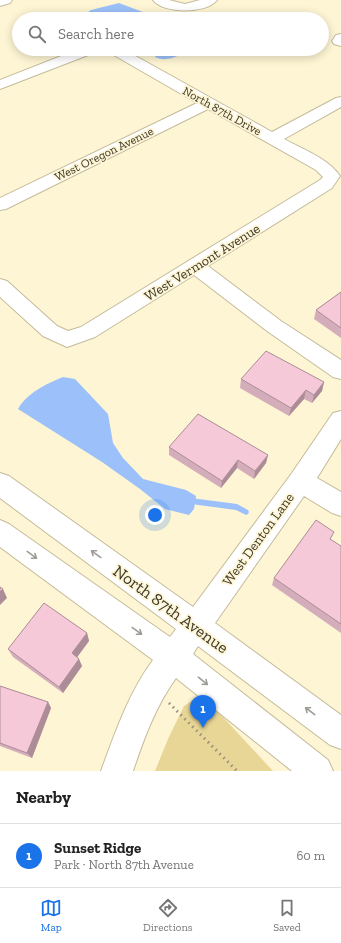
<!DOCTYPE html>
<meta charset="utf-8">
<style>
body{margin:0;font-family:"Zilla Slab",serif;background:#f2f2f2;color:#222}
.you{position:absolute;left:155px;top:515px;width:14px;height:14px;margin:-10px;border:3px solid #fff;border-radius:50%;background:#1a73e8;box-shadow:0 0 0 6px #1a73e833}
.badge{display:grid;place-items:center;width:26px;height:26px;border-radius:50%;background:#1a73e8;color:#fff;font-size:13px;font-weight:700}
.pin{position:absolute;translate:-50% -33px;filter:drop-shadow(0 1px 2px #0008)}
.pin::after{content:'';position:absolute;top:21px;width:14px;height:12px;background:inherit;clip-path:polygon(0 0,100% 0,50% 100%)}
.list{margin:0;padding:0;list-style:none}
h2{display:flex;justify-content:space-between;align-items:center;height:52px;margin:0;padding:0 16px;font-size:17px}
h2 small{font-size:13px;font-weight:400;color:#767676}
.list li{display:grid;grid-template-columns:26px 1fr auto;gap:12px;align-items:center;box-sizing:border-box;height:64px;padding:0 16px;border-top:1px solid #e0e0e0}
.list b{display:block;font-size:15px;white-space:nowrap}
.list p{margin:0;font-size:13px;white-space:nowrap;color:#767676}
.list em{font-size:13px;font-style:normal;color:#767676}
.icon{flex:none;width:22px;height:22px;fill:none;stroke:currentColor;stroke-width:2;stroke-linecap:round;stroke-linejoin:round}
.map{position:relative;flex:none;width:341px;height:771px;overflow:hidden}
.search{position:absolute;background:#fff;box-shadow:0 2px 10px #0003;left:12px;right:12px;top:12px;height:44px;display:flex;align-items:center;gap:10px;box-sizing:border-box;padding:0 14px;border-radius:22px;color:#767676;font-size:15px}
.sheet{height:116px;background:#fff}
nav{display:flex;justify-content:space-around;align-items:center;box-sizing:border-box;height:56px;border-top:1px solid #e0e0e0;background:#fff;font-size:11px;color:#767676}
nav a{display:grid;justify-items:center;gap:2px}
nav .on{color:#1a73e8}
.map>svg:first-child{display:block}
</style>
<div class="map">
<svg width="341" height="771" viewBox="0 0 341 771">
<rect width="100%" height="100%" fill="#fef5d4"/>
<!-- green -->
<path fill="#e8d696" d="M193,700H210L226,709L222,716L273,771H155L168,739L184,706Z"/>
<!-- water -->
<g fill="#9cc1fa">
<path d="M119,3L156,17L171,19H82L81,17L91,10Z"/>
<path d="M167,49H191C180,55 168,63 155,57L156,55Z"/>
<path d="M63,377L75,379L108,414L113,443L123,458L143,479L186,490L196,496L194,509L189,515L165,509L140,489L102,462L18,409C27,393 46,384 63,377Z"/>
</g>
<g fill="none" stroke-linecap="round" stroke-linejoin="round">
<!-- stream -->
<g fill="#9cc1fa" fill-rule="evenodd">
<path d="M183,12L185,13V19H181V13Z"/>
<path d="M155,49H160L145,56L142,55Z"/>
<path d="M191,498L237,504L248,510L249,512L248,514L246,515L236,510L191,504L189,503L188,501L189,499Z"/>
</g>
<!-- minor casing -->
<g stroke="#c4bb9b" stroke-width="2">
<g id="minor">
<path d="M0,0H12L10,3L0,6Z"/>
<path d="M153,0H169L185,4L200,0H217C207,14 163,14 153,0Z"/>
<path d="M341,34V46L334,44L332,41L336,35Z"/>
<path d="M79,49H98L96,52L0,89V80Z"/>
<path d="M103,49H123L272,132L336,98L341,97V107L284,139C302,149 328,158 340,176L332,188L208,266L281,321L341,360V379L333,377L267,331L194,275L95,337L67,347L43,336L0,297V279L7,281L57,326L68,331L81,327L320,180L323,177L316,170L208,109L6,209L0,210V198L197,103L112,54L105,52Z"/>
<path d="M341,411V439L317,478L341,492V516L332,513L304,496L215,623L341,715V749L330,745L198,646L193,654L328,760L333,771H292L176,678C156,706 144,738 133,771H101C115,733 129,692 153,660L0,547V520L9,524L170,637L176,629L0,498V473L9,476L193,607L292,473L333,413Z"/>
</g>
</g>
<!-- path -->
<path stroke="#96907a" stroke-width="3" stroke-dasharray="1.5 4" stroke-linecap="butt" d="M169,703L237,771"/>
<!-- minor -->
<use href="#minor" fill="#fff" fill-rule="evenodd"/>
</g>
<!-- wall -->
<g fill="#d4adba">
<path d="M341,292V338L314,319L316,310Z"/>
<path d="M241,379L324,382L322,391L312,403L304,399L289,416L240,388Z"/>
<path d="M169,447L268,455L266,463L254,479L237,468L221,488L169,455Z"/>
<path d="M331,540L341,546V633L272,585L274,578Z"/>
<path d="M87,633L89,641L77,657L82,666L63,693L13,657L8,649Z"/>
<path d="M0,686L48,702L51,708L32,758L0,746Z"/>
</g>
<!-- shaded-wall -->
<g fill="#ac8d97">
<path d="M324,382L322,391L312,403L314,395Z"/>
<path d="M306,390L304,399L289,416L291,408Z"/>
<path d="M268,455L266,463L254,479L255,471Z"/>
<path d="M238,460L237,468L221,488L222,481Z"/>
<path d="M3,589L7,598L0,605V592Z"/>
<path d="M87,633L89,641L75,660L72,653Z"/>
<path d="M79,659L82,666L63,693L59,687Z"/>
<path d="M48,702L51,708L32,758L27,753Z"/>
</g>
<!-- building -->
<g fill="#f6c9d8" stroke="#ac8d97">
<path d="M341,292V328L316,310Z"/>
<path d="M266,351L324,382L314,395L306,390L291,408L241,379Z"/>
<path d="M198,414L268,455L255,471L238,460L222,481L169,447Z"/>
<path d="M316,520L334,532L330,539L341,546V624L274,578Z"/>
<path d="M0,587L3,589L0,592Z"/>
<path d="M44,603L87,633L72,653L79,659L59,687L8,649Z"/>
<path d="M0,686L48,702L27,753L0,743Z"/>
</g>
<!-- one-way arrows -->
<defs><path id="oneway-shaft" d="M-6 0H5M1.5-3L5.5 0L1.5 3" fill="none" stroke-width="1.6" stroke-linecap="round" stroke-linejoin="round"/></defs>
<g stroke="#9e9c95">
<use href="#oneway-shaft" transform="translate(96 554) rotate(-144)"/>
<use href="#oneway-shaft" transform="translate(32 555) rotate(36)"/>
<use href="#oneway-shaft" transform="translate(137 631) rotate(36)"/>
<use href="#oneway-shaft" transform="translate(203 681) rotate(39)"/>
<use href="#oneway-shaft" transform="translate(310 711) rotate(-143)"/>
</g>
<g text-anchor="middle" stroke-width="3.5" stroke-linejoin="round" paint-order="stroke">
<!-- far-street labels -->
<g font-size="12" fill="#3c382b" stroke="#fef5d4">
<text transform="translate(222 111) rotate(29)" y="4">North 87th Drive</text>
<text transform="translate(104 154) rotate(-26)" y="4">West Oregon Avenue</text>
</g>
<!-- street labels -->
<g font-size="14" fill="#3c382b" stroke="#fef5d4">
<text transform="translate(202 262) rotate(-32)" y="5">West Vermont Avenue</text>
<text transform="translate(258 539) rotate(-54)" y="5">West Denton Lane</text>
</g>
<!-- near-street labels -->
<g font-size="17" fill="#3c382b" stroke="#fef5d4">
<text transform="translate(171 609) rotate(36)" y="6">North 87th Avenue</text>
</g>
</g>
</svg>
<div class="you"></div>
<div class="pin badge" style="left:203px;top:728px">1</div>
<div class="search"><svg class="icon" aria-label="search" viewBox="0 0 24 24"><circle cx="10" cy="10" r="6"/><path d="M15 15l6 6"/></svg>Search here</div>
</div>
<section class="sheet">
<h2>Nearby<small></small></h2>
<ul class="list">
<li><span class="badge">1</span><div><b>Sunset Ridge</b><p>Park · North 87th Avenue</p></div><em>60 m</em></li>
</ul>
</section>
<nav>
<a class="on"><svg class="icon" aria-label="map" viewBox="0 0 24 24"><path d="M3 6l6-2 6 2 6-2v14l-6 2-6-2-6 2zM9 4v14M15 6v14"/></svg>Map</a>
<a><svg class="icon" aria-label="directions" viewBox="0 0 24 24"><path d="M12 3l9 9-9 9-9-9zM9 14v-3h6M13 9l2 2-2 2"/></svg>Directions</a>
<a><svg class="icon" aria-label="saved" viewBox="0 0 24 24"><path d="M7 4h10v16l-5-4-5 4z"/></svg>Saved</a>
</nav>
